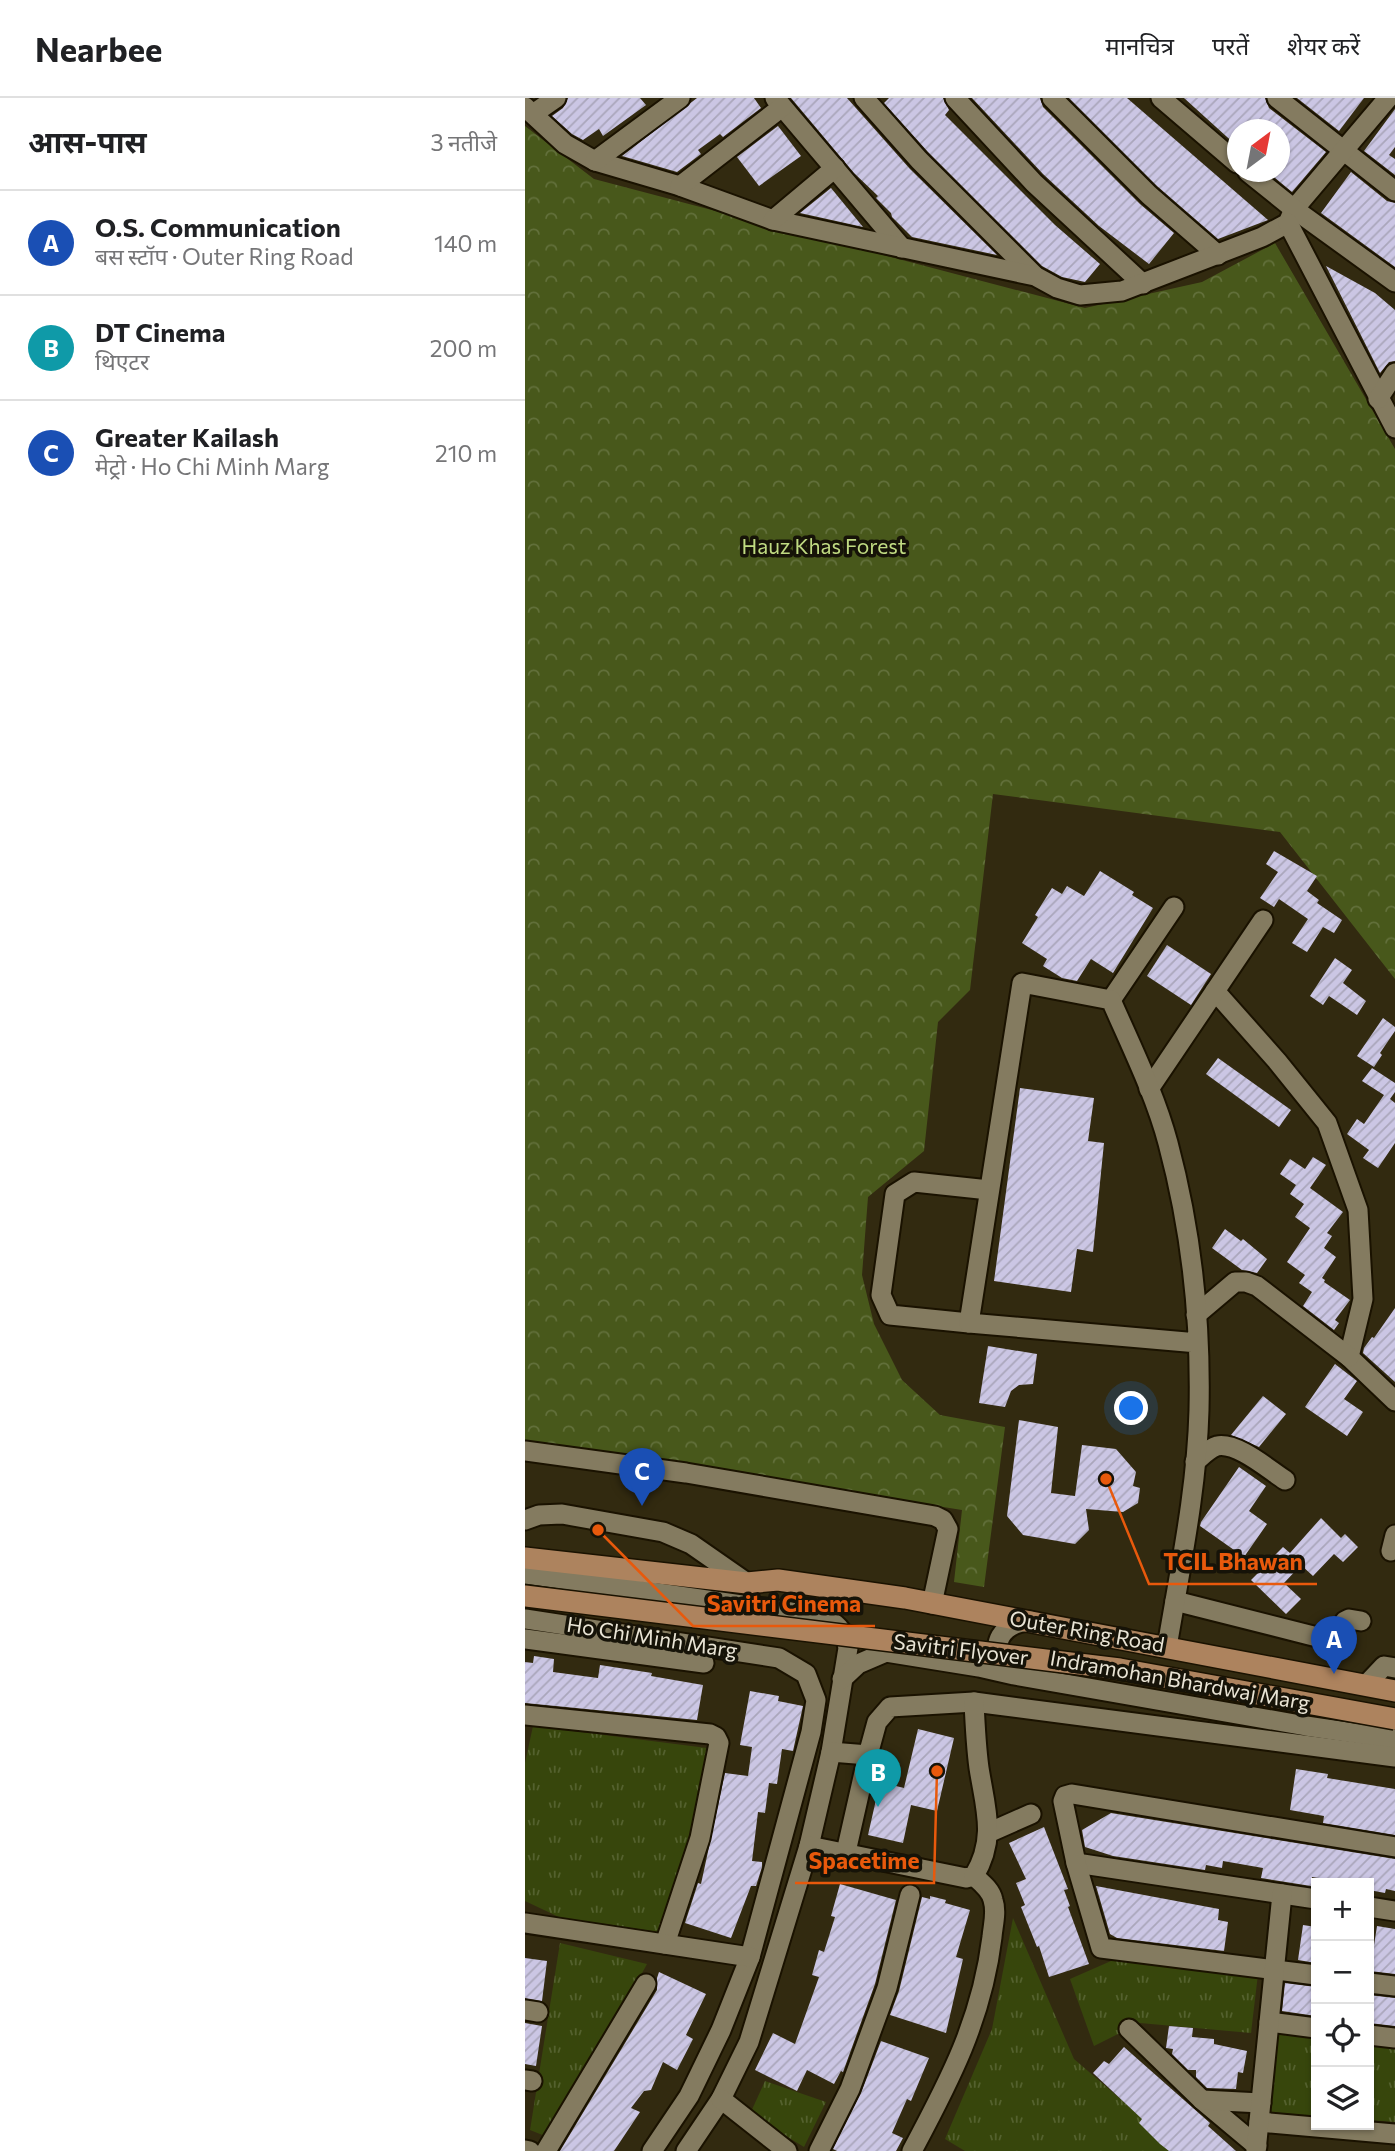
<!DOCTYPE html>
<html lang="hi">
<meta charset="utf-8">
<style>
body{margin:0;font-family:Commissioner,"Noto Sans Devanagari",sans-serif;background:#f6f6f6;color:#202124}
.controls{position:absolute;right:21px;bottom:21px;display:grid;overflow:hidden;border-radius:0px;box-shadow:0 2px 5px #0004}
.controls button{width:63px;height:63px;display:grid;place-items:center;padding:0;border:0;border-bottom:2px solid #e0e0e0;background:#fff;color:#202124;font:35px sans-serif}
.compass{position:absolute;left:702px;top:21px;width:63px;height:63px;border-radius:50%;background:#fff;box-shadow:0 2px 5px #0004;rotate:32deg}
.you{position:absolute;left:607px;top:1311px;width:24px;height:24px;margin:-18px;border:5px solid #fff;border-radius:50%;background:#1a73e8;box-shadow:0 0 0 10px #1a73e833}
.badge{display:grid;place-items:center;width:46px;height:46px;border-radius:50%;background:#1a73e8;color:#fff;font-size:23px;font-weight:700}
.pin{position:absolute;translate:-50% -58px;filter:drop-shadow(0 2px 4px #0008)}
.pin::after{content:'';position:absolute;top:37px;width:24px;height:21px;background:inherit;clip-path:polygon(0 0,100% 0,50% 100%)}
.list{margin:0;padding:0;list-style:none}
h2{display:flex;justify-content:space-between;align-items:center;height:91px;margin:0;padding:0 28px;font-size:30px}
h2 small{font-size:23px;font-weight:400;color:#757577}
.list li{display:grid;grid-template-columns:46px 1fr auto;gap:21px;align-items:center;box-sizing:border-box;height:105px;padding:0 28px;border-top:2px solid #e0e0e0}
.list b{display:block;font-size:26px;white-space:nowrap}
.list p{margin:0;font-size:23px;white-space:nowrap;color:#757577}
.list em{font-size:23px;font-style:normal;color:#757577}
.icon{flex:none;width:38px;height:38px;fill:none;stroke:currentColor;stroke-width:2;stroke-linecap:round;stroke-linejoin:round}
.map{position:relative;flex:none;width:870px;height:2053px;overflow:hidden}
header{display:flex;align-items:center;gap:42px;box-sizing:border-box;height:98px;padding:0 35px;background:#fff;border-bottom:2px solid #e0e0e0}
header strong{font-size:33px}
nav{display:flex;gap:38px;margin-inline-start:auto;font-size:24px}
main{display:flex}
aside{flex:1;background:#fff}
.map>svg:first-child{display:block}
</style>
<header>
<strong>Nearbee</strong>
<nav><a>मानचित्र</a><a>परतें</a><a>शेयर करें</a></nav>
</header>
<main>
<aside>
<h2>आस-पास<small>3 नतीजे</small></h2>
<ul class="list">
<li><span class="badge" style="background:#1a4fb4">A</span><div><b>O.S. Communication</b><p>बस स्टॉप · Outer Ring Road</p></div><em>140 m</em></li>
<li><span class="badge" style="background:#0f9aa8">B</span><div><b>DT Cinema</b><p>थिएटर</p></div><em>200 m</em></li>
<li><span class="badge" style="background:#1a4fb4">C</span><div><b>Greater Kailash</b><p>मेट्रो · Ho Chi Minh Marg</p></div><em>210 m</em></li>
</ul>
</aside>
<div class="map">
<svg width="870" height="2053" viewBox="0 0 870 2053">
<defs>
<pattern id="forest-crowns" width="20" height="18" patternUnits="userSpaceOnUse" patternTransform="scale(1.75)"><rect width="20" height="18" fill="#48581b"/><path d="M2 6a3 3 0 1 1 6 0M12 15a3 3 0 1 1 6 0" fill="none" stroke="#62703b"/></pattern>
<pattern id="park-tufts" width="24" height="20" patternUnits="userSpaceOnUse" patternTransform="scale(1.75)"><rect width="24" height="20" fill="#37460c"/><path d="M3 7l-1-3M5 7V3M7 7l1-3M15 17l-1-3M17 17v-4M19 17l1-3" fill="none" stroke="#54612e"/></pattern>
<pattern id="building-hatch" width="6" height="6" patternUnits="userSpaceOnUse" patternTransform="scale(1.75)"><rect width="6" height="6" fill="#cbc6e4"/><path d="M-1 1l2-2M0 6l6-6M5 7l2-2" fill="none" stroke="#aaa6bb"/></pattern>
</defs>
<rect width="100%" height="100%" fill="#322a10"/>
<!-- forest -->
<path fill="url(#forest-crowns)" d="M0,28L69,81L560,210L677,184L750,145L870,351V881L755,734L468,696L445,892L413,924L399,1053L343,1099L337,1177L349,1226L377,1282L415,1317L480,1329L459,1489L429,1484L437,1412L0,1342Z"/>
<!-- park -->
<g fill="url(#park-tufts)">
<path d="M8,1628L182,1650L161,1762L134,1834L36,1820L0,1803V1665Z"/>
<path d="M488,1820L549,1961L656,2053H440L420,2041L467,1931Z"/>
<path d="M35,1845L122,1866L72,1957L20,2038L5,2032Z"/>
<path d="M602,1856L733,1876L726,1935L615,1925L569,1948L545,1881Z"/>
<path d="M749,1932L791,1938V2018L744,2014Z"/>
<path d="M844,1945L870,1948V2024L844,2022Z"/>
<path d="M240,1983L301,2004L279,2049L225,2016Z"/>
</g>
<!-- building -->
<g fill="url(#building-hatch)">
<path d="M43,0H115L121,7L78,38L74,31L58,42L47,36L27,18L38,10Z"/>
<path d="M172,0H229L236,10L198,39L195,36L173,52L176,56L152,74L97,58Z"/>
<path d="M266,0H322L385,71L472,157L387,139L367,119L366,115L351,100L353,98L329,75Z"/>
<path d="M364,0H418L424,12L420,17L530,127L575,166L560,184L537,179L517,168L403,54L359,5Z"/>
<path d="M447,0H515L518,9L615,106L649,135L624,166L574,128L518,76Z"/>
<path d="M544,0H602L743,122L693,141L632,88Z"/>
<path d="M659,0H740L744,10L801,54L767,94L743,74H754V32H712V48Z"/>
<path d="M772,0H839L814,33Z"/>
<path d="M870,11V49L864,57L870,61V77L839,53Z"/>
<path d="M253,28L276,58L234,88L212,59Z"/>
<path d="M826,74L862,103L870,105V169L796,115Z"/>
<path d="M306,90L338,129L275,115Z"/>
<path d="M801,168L850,195L870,212V263L864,264L855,275Z"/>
<path d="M749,753L792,778L782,793L794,802L792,805L817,822L809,835L798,829L782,854L767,845L783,821L754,801L749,809L735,800L753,774L741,766Z"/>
<path d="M575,773L609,794L607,797L628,810L588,875L566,861L552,883L537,880L518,868L522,861L497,845L513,819L510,817L527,790L537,796L542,788L559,798Z"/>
<path d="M642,847L686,876L666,907L622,878Z"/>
<path d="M810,860L827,872L818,885L841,903L832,917L804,898L798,907L785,898Z"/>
<path d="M858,920L870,929V933L855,955L857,957L849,969L832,958Z"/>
<path d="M693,960L766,1012L754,1029L681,976Z"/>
<path d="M847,970L870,985V994L865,1001L870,1005V1045L853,1070L838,1060L844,1052L822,1036L832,1021L839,1026L859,997L837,983Z"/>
<path d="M495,990L569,1000L563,1043L579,1045L568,1154L552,1151L546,1194L469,1183Z"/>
<path d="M788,1059L801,1067L785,1090L818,1114L802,1135L807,1138L799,1150L811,1159L797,1180L800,1182L799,1184L825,1202L810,1222L814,1225L809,1232L778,1208L787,1194L774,1185L780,1177L762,1164L785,1130L770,1119L779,1106L765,1096L771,1087L755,1076L765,1061L780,1071Z"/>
<path d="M700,1131L716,1143L718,1141L742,1161L732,1175L717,1172L687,1150Z"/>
<path d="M870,1210V1284L838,1255L839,1250L847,1239L849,1240Z"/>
<path d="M463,1248L512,1256L508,1286L494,1287L486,1293L480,1309L454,1305Z"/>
<path d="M810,1266L832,1283L819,1301L838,1314L822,1338L780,1309Z"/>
<path d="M738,1298L761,1316L734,1349L706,1337Z"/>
<path d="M494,1322L533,1329L526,1395L550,1398L557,1347L591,1351L611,1374L608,1388L615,1390L613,1405L598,1414L561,1411L564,1432L550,1446L498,1437L482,1418Z"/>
<path d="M714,1369L741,1388L724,1413L742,1426L719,1459L675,1428L676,1424Z"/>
<path d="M796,1420L816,1440L820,1436L833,1449L818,1464L809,1456L788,1478L776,1467L759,1485L776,1501L761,1516L726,1482L737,1471L732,1468L743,1464L758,1449L765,1455Z"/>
<path d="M9,1558L29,1561L28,1574L73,1580L75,1567L127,1575L126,1578L178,1587L172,1622L0,1605V1564L8,1565Z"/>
<path d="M225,1593L254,1598L253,1603L278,1608L268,1653L257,1651L252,1686L244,1685L240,1715L233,1714L227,1763L237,1764V1769L231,1788H226L206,1840L160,1825L173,1785L176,1786L200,1675L223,1678L227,1649L215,1647Z"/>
<path d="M393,1631L429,1640L412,1713L386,1707L378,1745L343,1737L355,1684L379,1690Z"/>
<path d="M771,1671L803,1676L802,1680L870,1691V1737L798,1725L799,1718L765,1712Z"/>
<path d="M586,1715L870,1761V1793L861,1791L860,1795L844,1792V1785H824L787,1779L786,1788L736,1780L738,1770L698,1763L697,1770L681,1767L680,1772L588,1758L560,1749L557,1732Z"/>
<path d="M519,1729L543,1791L539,1792L545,1808L543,1809L564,1866L524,1879L514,1848L512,1849L496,1809L500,1807L491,1785L501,1781L484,1745Z"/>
<path d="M315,1786L371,1802L350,1886L318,1974L316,1973L309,1986L282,1972L272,1993L230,1972L248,1935L270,1946L294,1879L287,1877L294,1852L299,1854L310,1819L306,1818Z"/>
<path d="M571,1788L694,1811L693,1822L703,1824L699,1853L592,1840L585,1836Z"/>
<path d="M405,1798L421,1802L420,1805L445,1812L431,1859L438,1861L421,1935L365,1917L374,1893L397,1799L405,1801Z"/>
<path d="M778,1827L791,1829V1865L773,1862Z"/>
<path d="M852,1828L870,1831V1876L845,1873Z"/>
<path d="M0,1860L22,1863L17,1903L0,1900Z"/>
<path d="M134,1874L181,1896L161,1937L168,1941L152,1972L138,1964L126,1992L119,1993L106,2010L115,2014L89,2053H35L132,1892V1880Z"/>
<path d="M760,1885L791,1889V1918L757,1913Z"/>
<path d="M844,1897L870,1900V1928L844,1925Z"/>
<path d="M0,1925L17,1928L11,1968L0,1966Z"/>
<path d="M644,1928L668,1930L667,1939L689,1941V1946L722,1953L718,1975L713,1974L711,1991L682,1990L671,1979V1972H663L647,1956L648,1951L641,1950Z"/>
<path d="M356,1943L404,1960L386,2003L382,2001L367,2035L378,2040L371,2053H312L308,2051L336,1995Z"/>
<path d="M599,1949L685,2025L683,2028L711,2053H644L635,2046L614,2025L617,2021L568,1975L579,1963L584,1966Z"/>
</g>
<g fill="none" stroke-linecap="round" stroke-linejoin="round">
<!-- minor casing -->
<g stroke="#1a1200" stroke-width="23">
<g id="minor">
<path d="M250,0L377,150"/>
<path d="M339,0L394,62L509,177"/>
<path d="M430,0L509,85L618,186"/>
<path d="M527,0L624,97L693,157"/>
<path d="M636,0L712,65"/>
<path d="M752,0L870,93"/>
<path d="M0,9L40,46L70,63L155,88L248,122L510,178L532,190L555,197L597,193L737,139L763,125L769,111L863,0"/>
<path d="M8,16L31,0"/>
<path d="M70,63L155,0"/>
<path d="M723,74L769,111L870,184"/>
<path d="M155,88L257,9"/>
<path d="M248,122L310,70"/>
<path d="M763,125L870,330"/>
<path d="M853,301L870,275"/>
<path d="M690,893L752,963L802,1025L833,1112L838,1201L824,1259L870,1303"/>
<path d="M586,902L649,809"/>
<path d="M624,991L738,822"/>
<path d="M671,1217L710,1184H721L732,1188L824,1259"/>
<path d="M444,1225L365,1217L356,1197L370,1096L389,1084L464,1092"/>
<path d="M0,1353L161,1375L410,1418L418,1422L423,1431L407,1506"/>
<path d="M670,1364C676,1359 684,1350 692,1348C712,1344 743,1371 760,1382"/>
<path d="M0,1422L14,1417L37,1416L138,1434L166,1446L222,1485"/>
<path d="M866,1453L870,1437"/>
<path d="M0,1476L294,1518C311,1523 320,1533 323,1550L306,1654L284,1748L224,1944L196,2001L161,2053"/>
<path d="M650,1503L808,1543L818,1537L820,1523L824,1521L836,1523"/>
<path d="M0,1521L254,1560L281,1576L291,1602L286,1634L225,1859L196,1932L164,1998L127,2053"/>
<path d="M0,1541L179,1565"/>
<path d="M642,1549C655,1471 672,1391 674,1312C676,1224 666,1131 643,1045C630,996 606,948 586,902L497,885L444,1225L673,1245"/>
<path d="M480,1570C463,1546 477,1525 505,1523"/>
<path d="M317,1581L333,1566L361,1554L454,1569L489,1577L781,1628L870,1641"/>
<path d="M841,1587L859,1568L870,1570"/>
<path d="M0,1617L185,1636L191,1639L194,1645L175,1740L140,1846"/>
<path d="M306,1654L343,1657L352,1624L365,1609L449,1604L870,1659"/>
<path d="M463,1735L506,1716"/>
<path d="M284,1748L441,1780L449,1778C472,1740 460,1709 454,1670C451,1648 450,1626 449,1604"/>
<path d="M321,1754L343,1657"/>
<path d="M551,1765L791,1801"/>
<path d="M844,1809L870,1813"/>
<path d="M0,1825L225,1859"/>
<path d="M791,1877L576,1850L551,1765L538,1703L540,1698L547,1696L870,1749"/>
<path d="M844,1885L870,1888"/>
<path d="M0,1912L13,1914"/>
<path d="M744,1924L791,1930"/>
<path d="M604,1931L677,2002L732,2048"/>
<path d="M844,1937L870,1940"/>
<path d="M0,1982L7,1983"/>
<path d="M196,2001L262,2053"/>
<path d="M677,2002L736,2005"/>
<path d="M734,2024L870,2036"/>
<path d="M0,2052L5,2053"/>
<path d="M21,2053L121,1886"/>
<path d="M294,2053L325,1991L362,1890L385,1797"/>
<path d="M387,2053C425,1982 457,1921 467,1839C468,1827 472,1814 468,1802C466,1792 457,1785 449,1778"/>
<path d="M731,2053L757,1796"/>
</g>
</g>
<!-- major casing -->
<g stroke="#1a1200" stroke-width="24">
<path id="major" d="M0,1460L222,1485L253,1482L380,1500L870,1593"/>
</g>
<!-- minor -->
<use href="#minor" stroke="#847b60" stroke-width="19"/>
<!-- major -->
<use href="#major" stroke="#ad835e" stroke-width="21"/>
<!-- major-bridge casing -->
<g stroke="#1a1200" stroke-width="24" stroke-linecap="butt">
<path id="major-bridge" d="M0,1498L595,1571L870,1621"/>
</g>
<!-- major-bridge -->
<use href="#major-bridge" stroke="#ad835e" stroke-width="21"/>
</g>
<g text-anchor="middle" stroke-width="7" stroke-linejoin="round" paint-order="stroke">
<!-- park labels -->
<g font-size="21" fill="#c0db82" stroke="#161308">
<text x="299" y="456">Hauz Khas Forest</text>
</g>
<!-- street labels -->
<g font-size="21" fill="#e9e4d5" stroke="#161308">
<text transform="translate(562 1534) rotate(10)" y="7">Outer Ring Road</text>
<text transform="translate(127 1540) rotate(9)" y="7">Ho Chi Minh Marg</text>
<text transform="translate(436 1552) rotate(7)" y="7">Savitri Flyover</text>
<text transform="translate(655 1583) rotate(10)" y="7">Indramohan Bhardwaj Marg</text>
</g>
</g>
<!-- callouts -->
<path fill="none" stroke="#e8590c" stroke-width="2.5" d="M581 1381L624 1486H792M73 1432L168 1528H350M412 1673L409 1785H270"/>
<g fill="#e8590c" stroke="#161308" stroke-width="2.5">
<circle cx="581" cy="1381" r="7"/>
<circle cx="73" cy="1432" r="7"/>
<circle cx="412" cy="1673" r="7"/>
</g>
<g font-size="23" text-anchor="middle" font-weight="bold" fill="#e8590c" stroke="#161308" stroke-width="7" stroke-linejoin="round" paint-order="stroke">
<text x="708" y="1472">TCIL Bhawan</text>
<text x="259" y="1514">Savitri Cinema</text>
<text x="339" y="1771">Spacetime</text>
</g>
</svg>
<div class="controls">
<button>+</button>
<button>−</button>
<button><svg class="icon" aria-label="locate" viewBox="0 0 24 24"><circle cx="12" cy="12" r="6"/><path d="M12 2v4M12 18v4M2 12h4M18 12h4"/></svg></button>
<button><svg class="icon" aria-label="layers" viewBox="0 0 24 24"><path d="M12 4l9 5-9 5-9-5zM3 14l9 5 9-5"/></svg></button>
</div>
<svg class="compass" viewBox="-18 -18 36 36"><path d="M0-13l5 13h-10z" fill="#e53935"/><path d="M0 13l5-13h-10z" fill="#757577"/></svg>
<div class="you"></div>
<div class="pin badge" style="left:809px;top:1576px;background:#1a4fb4">A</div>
<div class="pin badge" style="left:353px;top:1709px;background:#0f9aa8">B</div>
<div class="pin badge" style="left:117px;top:1408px;background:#1a4fb4">C</div>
</div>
</main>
